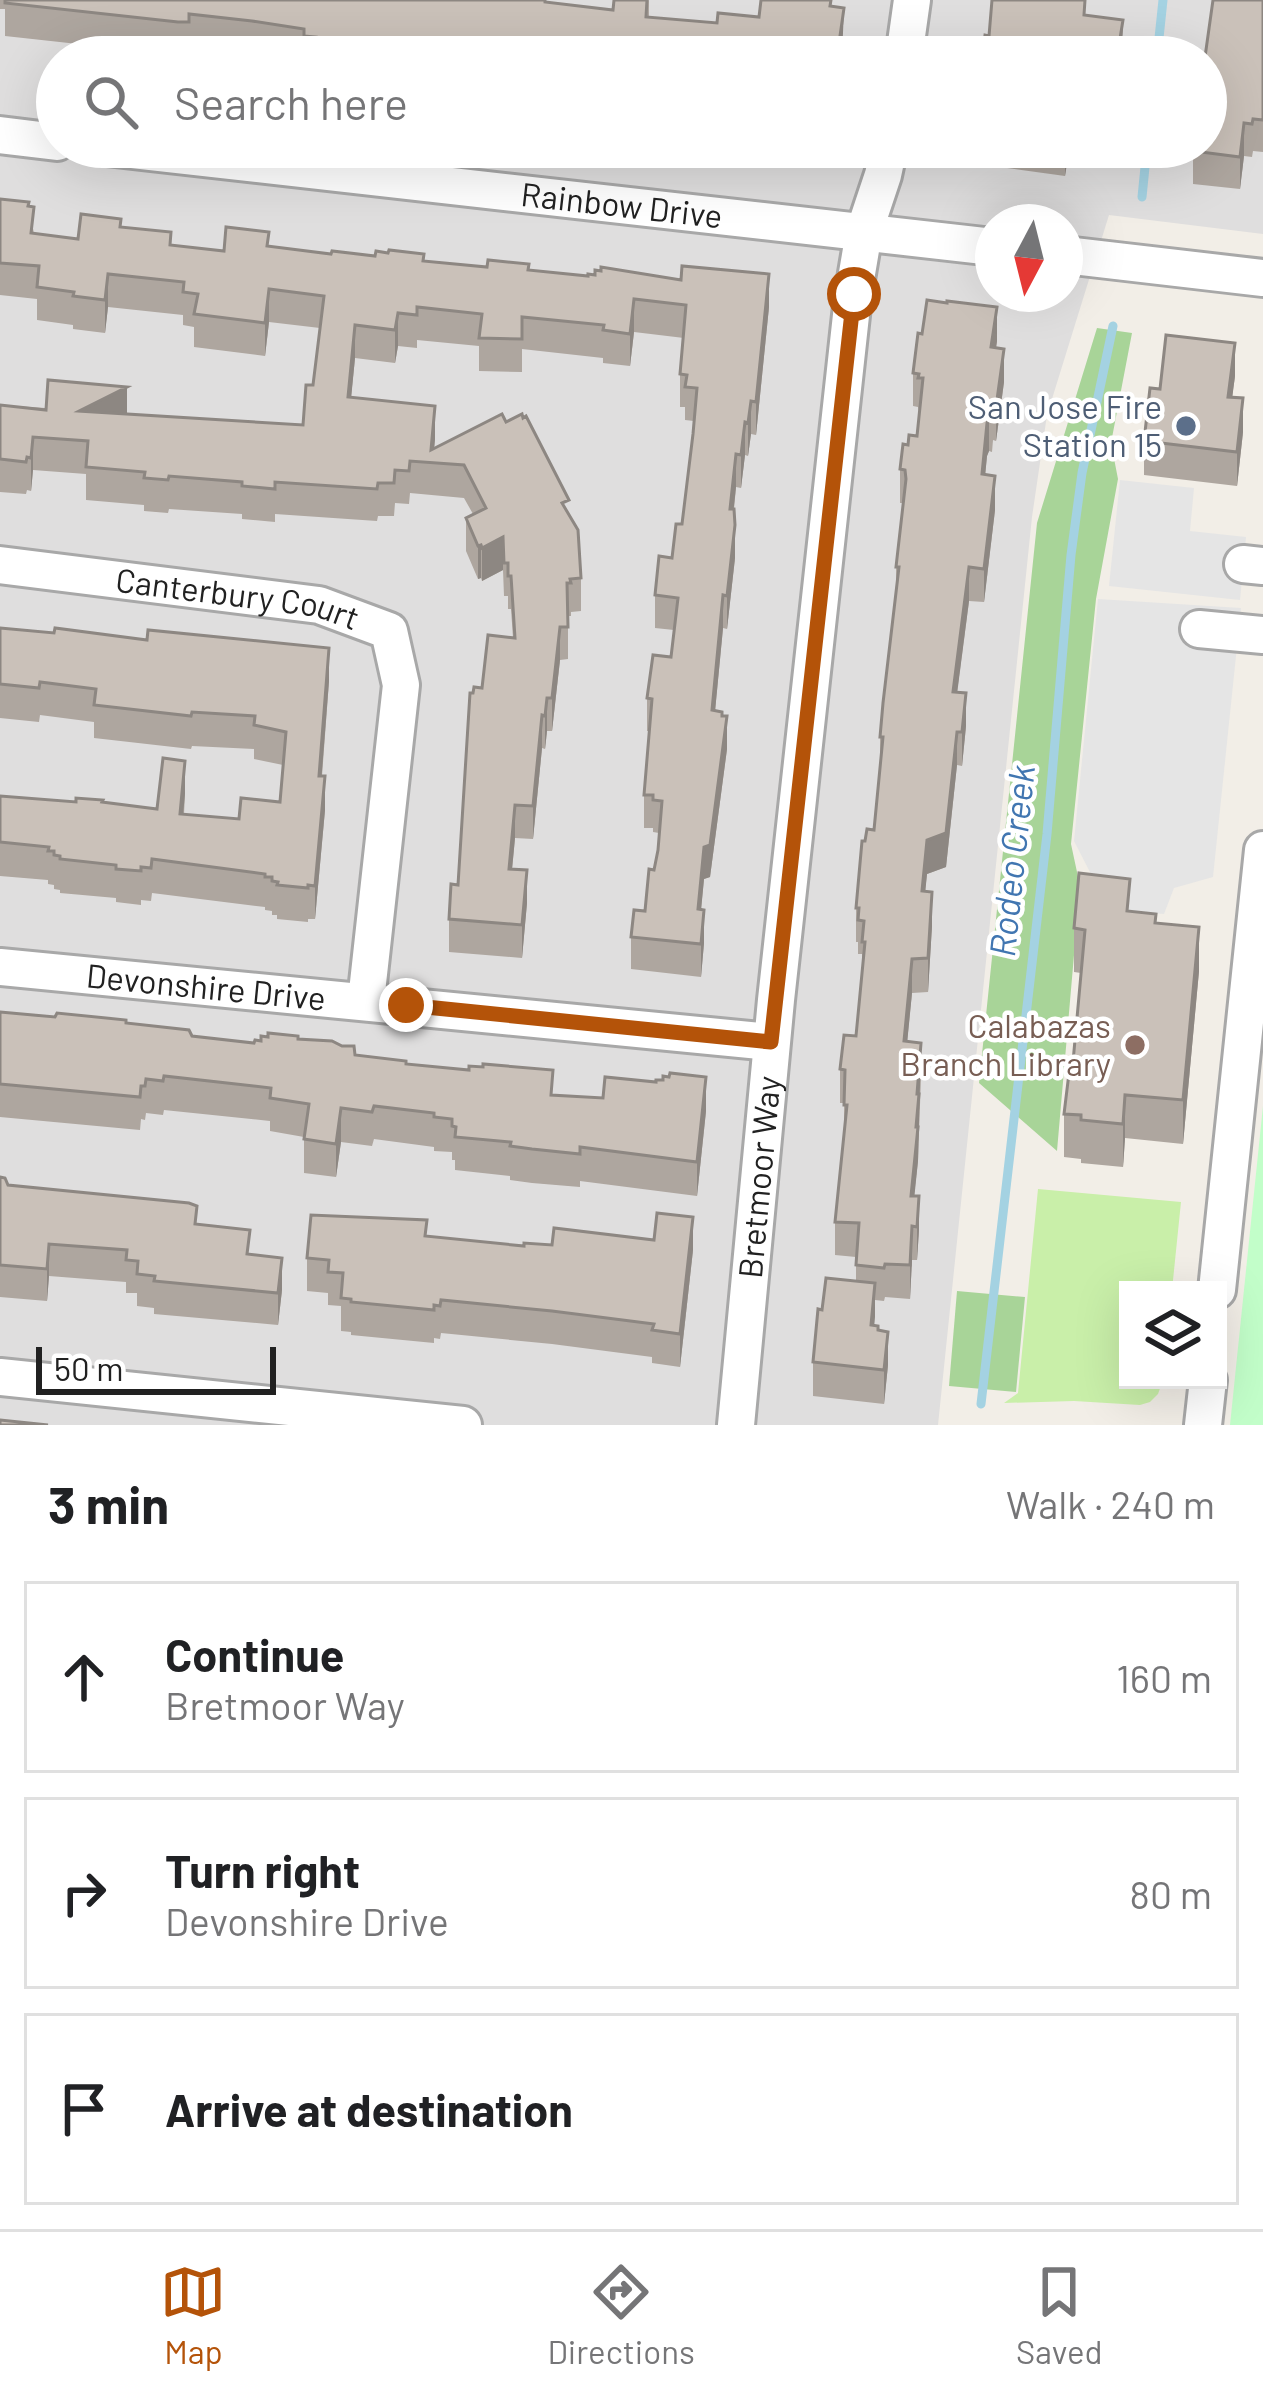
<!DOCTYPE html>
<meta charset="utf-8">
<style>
body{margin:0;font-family:Barlow,sans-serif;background:#f2f2f2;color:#202124}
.controls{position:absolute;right:36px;bottom:36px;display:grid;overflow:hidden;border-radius:0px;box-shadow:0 12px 48px #0002}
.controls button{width:108px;height:108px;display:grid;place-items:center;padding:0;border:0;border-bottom:3px solid #e0e0e0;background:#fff;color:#202124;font:60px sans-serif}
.compass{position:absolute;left:975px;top:204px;width:108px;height:108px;border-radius:50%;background:#fff;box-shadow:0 12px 48px #0002;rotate:187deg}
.scale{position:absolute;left:36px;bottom:30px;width:240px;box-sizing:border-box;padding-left:12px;border:6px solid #212121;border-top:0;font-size:33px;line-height:42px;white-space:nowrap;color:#212121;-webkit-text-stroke:9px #fff;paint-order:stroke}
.stop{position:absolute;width:36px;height:36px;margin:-27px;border:9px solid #b45309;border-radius:50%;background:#fff}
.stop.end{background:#b45309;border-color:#fff;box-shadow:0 3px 12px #0008}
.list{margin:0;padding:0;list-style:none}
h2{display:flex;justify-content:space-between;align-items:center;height:156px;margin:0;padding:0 48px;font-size:51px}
h2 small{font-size:39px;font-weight:400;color:#757577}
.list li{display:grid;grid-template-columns:78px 1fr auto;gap:36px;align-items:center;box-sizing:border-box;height:192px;margin:0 24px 24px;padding:0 24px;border:3px solid #e0e0e0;border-radius:0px}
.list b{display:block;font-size:45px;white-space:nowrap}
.list p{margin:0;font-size:39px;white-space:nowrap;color:#757577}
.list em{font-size:39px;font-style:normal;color:#757577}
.icon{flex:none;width:66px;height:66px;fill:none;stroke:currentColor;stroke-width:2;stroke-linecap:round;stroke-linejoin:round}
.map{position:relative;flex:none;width:1263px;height:1425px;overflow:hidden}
.search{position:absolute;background:#fff;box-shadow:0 12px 48px #0002;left:36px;right:36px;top:36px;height:132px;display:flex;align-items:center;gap:30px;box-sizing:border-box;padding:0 42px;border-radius:66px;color:#757577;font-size:45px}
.sheet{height:804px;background:#fff}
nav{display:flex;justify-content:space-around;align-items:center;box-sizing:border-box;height:168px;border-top:3px solid #e0e0e0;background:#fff;font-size:33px;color:#757577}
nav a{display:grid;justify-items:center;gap:6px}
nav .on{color:#b45309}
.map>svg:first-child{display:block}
</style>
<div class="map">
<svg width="1263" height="1425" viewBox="0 0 1263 1425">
<rect width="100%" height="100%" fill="#f2eee7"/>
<!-- residential -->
<path fill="#dfdede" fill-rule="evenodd" d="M0,0H1263V234L1109,215L1047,415L1032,517L938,1425H0ZM57,57H1206V147H57ZM993,222H1065V294H993Z"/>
<!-- grass -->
<path fill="#c9efa9" d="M1038,1189L1181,1202L1172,1290H1128V1380H1163L1158,1394L1150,1402L1140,1405L1074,1401L1004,1403L1018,1393Z"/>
<!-- forest -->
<g fill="#a8d498">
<path d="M1097,328L1132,333L1111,443L1118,479L1096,599L1071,844L1080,886L1057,1151L979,1083L1037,523Z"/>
<path d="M957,1291L1025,1297L1016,1392L949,1386Z"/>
</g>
<!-- park -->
<path fill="#c2fec9" d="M1263,1106V1425H1230Z"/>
<!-- parking -->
<g fill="#e5e5e5">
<path d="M1120,480L1194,488L1190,531L1246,537L1240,600L1109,586Z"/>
<path d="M1098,599L1241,608L1213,877L1174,888L1164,914L1092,908V876L1074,841Z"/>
</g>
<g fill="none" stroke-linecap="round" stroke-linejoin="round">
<!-- stream -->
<g stroke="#a4d2e2" stroke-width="9">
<path d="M1157,57L1163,0"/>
<path d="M1142,197L1147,147"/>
<path d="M981,1404L1047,834L1071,555L1082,473L1113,326"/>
</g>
<!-- minor casing -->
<g stroke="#a8a8a8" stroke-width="42">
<g id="minor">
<path d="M904,57L912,0"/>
<path d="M0,135L57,142"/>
<path id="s1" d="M106,147L993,247"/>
<path d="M1065,255L1263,278"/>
<path d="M1243,564L1263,566"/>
<path id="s2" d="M0,565L319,605L389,631L401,685L366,1001"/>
<path d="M1199,629L1263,635"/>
<path id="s3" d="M0,967L771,1042"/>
<path d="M1217,1290L1263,850"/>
<path d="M0,1377L463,1425"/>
<path id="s4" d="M736,1425L776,1000L853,297L864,232L883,175L889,147"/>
<path d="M1203,1425L1208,1380"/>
</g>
</g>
<!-- minor -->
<use href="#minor" stroke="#fff" stroke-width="36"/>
</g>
<!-- wall -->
<g fill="#aea69f">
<path d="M0,0H546V2L613,10L649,0V17L717,23L834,7L844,42L842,57H268L189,48V55H178L5,36V9H0Z"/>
<path d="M1263,0V152L1253,151L1252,157L1244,156L1240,189L1193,184V147Z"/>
<path d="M968,147H1107L1106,158L1069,152L1065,176L971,163V148Z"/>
<path d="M0,199L29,206L34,234L78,239L121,227L171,245L224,251L269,246L331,254L529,270L769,307L756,435L751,434L748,456L745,455L741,488L736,487L734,509L735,558L727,629L723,628L715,711L727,749L710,877L704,879L701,909L704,943L701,977L631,969V937L645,911L658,850L659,833L653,832V828H644V795L649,731H647V698L671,657L674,630L655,628V595L672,558L682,524L694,421L685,420V407H680V374L684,338L634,332L630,366L603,363V358L522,349V372L479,371V346L417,340V348L398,346L395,363L355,358L351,397L435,439L434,448L569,514L581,578V611L571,612V616H568V659L560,660L552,731H547L545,749L542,748L533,839L515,838L512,869L527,903L522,958L449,952V919L458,885L473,693L482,688L513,638L511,609H508V596H504L503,570L482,581L481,578L478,579L466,551V518L473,514L464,498L410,493L409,504L395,503L394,516H378L377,521L275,514V522L242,519V514L169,509L168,513L144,511V505L86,500V474L33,470L31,491L27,490L26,494L0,492V405L303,425L313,385L320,328L269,322L265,356L194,347V327L183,325V315L108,307L105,333L73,329V325L37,320V299L0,295Z"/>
<path d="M922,334L997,341L996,348L1004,382L996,441L993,440L992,452L989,451L987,456L985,475L995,510L984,602L969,601L957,692L966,726L962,766L957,765L946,867L927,874L925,891L932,926L928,992L912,993L907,1042L921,1077L918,1161L914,1196L919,1230L917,1260H912L910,1299L885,1297L884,1301L875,1300L874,1326L878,1330L888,1365L884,1404L813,1396V1362L822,1310L856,1281V1257L835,1255V1222L844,1134V1103H840V1069L856,1036L862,970V954H858V942H856V908L865,841L874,830L880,765V737L896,593V567L903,503H900V469L908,445L917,436L919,412L918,407L913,406V373Z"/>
<path d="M1235,376L1232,397L1243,432L1237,486L1144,475V441L1160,389Z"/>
<path d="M0,628L329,681L322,776L325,810L315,919H308V922L277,919V915H272V911L265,910V907L152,893L151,901L141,900V905L116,902V898L60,893V890L54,889V885L48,884V880L0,876V796L76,802H102L157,809L185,794L184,814L239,819L280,802L283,765L254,759V749L192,746L191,749L94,738V722L40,715L39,722L0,718Z"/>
<path d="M1130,912L1156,923L1199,971L1183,1144L1125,1138L1123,1167L1081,1163V1159L1064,1157V1114L1072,1073L1081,973L1074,972V928Z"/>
<path d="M0,1012L126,1023L192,1036L254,1043L298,1039L355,1055L406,1064L553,1095L706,1111L697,1196L580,1181V1187L532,1183L510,1180V1176L455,1170V1160H452V1152L434,1151V1147L374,1139L372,1146L341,1142L336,1177L304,1173V1137L270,1131V1121L164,1110L163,1115L146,1113L145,1120L141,1119L140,1130L0,1117Z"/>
<path d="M0,1177L8,1185L197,1224L250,1254L282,1290L278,1325L154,1314V1308L137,1306V1293H126V1282L49,1276L47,1301L0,1297Z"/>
<path d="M427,1236L524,1246L552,1245L693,1250L680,1367L652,1363V1357L552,1344L441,1333L440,1339L434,1338V1343L351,1335V1332L341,1331V1306L328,1305V1293L307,1291V1258Z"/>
</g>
<!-- shaded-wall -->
<g fill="#8d8782">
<path d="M844,8L842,57H837Z"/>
<path d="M1123,20L1122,57H1117Z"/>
<path d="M1244,123V156L1240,189V157Z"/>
<path d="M1065,147H1069L1065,176Z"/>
<path d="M108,274V307L105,333V300Z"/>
<path d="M769,274V307L756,435V402Z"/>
<path d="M269,289V322L265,356V323Z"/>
<path d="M634,299V332L630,366V334Z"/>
<path d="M997,307V341L991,381V347Z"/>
<path d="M398,313V346L395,363V330Z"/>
<path d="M355,325V358L348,430V397Z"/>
<path d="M1235,343V376L1228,430V397Z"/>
<path d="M1004,349V382L996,441V407Z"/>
<path d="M127,387V420L79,411Z"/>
<path d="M1243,398V432L1237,486V452Z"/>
<path d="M751,401V434L748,456V423Z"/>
<path d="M435,406V439L433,462L431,450Z"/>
<path d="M989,418V451L987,456L982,508V474L987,423Z"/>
<path d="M745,422V455L741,488V455Z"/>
<path d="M33,437V470L31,491V458Z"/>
<path d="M736,454V487L730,542V509Z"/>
<path d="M995,476V510L984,602V569Z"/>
<path d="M735,525V558L727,629V596Z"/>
<path d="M503,537V570L482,581V548Z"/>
<path d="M481,545V578L478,579V546Z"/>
<path d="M969,567V601L953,725V692Z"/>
<path d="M723,595V628L712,743V710Z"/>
<path d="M560,627V660L552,731V698Z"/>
<path d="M329,648V681L319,809V776Z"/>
<path d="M966,693V726L962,766V732Z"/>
<path d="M547,698V731L545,749V716Z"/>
<path d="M542,715V748L533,839V806Z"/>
<path d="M727,716V749L710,877L704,879L698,942V909L704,847Z"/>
<path d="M957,732V765L946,867L927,874L922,925V891L927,840Z"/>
<path d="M185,761V794L180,847V814Z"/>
<path d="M325,776V810L315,919V886Z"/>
<path d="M515,805V838L509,901V869Z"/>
<path d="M527,870V903L522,958V925Z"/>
<path d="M932,892V926L928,992V958Z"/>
<path d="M704,910V943L701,977V944Z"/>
<path d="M1199,927V971L1183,1144V1100Z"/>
<path d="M912,959V993L904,1075V1041Z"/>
<path d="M921,1043L918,1161L911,1229V1196Z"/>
<path d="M706,1077V1111L697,1196V1162Z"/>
<path d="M1125,1095V1138L1123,1167V1124Z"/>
<path d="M341,1108V1142L336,1177V1144Z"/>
<path d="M919,1196V1230L917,1260V1227Z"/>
<path d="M693,1217V1250L680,1367V1334Z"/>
<path d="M912,1226V1260L910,1299V1265Z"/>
<path d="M49,1244V1276L47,1301V1269Z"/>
<path d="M282,1258V1290L278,1325V1293Z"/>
<path d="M875,1283V1317L871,1359V1325Z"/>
<path d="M888,1332V1365L884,1404V1370Z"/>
</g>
<!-- building -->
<g fill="#cac1b9" stroke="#8d8782" stroke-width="3">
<path d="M5,0H545V2L613,10L614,0H647L646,17L717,23L718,13L759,17L761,0H831L830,6L844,8L837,57H519L418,44L417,52L315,41L316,37L304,36V29L252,21L189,14V22H178L5,3Z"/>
<path d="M992,0H1085L1084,15L1123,20L1117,57H982L985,35L989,36Z"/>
<path d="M1213,0H1263V120L1253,119L1252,124L1244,123L1240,157L1193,151V147H1206L1205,57Z"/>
<path d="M0,199L29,202L28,206L34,207L31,233L78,239L81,214L121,219L120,227L171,232L170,245L224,251L226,227L269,232L267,246L331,254L332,251L375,256L376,251L388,253L389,250L424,254L423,261L487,267L488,260L529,264L528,270L588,276V274L595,275V270L601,271V267L681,280L682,266L769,274L756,402L751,401L748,423L745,422L741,455L736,454L730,509H734L735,525L727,596L723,595L712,710L722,712V716H727L710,845L704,847L698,909L704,910L701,944L631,937L634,910L645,911L649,869L654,870L658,850L662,801L653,800V795H644L652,699L647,698L653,655L671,657L678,598L655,595L659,556L672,558L676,524H682L693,434L697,388L685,387L687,375L680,374L686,305L634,299L630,334L603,330L604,325L522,317V339L479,338L482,314L417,307V315L398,313L395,330L355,325L348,397L435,406L431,450L502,414L506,422L522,414L523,418L526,416L569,500L562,503L578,530L581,578L570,579L571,583H567L568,627H560L552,698H547L545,716L542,715L533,806L515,805L509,869L527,870L522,925L449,919L451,884L458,885L470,693H473L474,687L482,688L488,635L515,638L511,576H508V563H504L503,537L482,548L481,545L478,546L466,518L486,508L464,465L410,461L409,471L395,470L394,483H378L377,489L275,482V489L242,486V482L169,476L168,480L144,478L145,472L86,467L88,441L33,437L31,458L27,457L26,462L0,459V405L46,410L48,380L127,387L79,411L303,425L306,385H313L324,296L269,289L265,323L194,314L198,294L183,292L184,282L108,274L105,300L73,296L74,292L37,287L39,266L0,263Z"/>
<path d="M927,300L947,303V301L997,307L991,347L1004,349L996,407H993L992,418H989L987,423L982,474L995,476L984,569L969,567L953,692L966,693L962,732H957L946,833L927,840L922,891L932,892L928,958L912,959L904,1041L921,1043L917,1094H919L916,1127H918L911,1196H919L917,1227L912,1226L910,1265L885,1264L884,1268L856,1265L859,1223L835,1222L847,1105H844L845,1070L840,1069L844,1035L856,1036L865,942H862L864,921L858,920L859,908H856L862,841H865L867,829L874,830L883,737H880L883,703L899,567H896L906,479L905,470L900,469L903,444L908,445L909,435L917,436L923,378H918L919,374L913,373L918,333L922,334Z"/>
<path d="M1166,335L1235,343L1228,397L1243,398L1237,452L1144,441L1150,388L1160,389Z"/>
<path d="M0,628L54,633L55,628L147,640L148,630L329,648L319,776H325L315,886L308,885V888L277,885L278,882L272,881V877H265V874L152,859L151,868L141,867V871L116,869V865L60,859V856L54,855V851H48L49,847L0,842V796L76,802V798L103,800L102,802L157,809L163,758L185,761L180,814L239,819L241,798L280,802L286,732L254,725L255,716L192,712L191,716L94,705L96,689L40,682L39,688L0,684Z"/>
<path d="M1079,873L1130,879L1127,911L1156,914L1155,923L1199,927L1183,1100L1125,1095L1123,1124L1081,1120V1115L1064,1114L1069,1073H1072L1085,930L1074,928Z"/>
<path d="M0,1012L55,1017L57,1013L126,1020V1023L189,1030L192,1036L254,1043L255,1040L261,1041V1036L268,1037V1033L298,1036V1039L332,1041L342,1046H354L355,1055L406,1061V1064L469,1070V1066L483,1067V1064L553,1070L551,1095L603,1098L605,1077L656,1082V1080H663V1076L669,1077L670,1073L706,1077L697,1162L580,1147V1154L532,1149L510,1146L511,1142L455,1137L456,1127L452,1126V1119L434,1117V1113L374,1106L372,1112L341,1108L336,1144L304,1139L309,1104L270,1098L271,1088L164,1076L163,1081L146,1079L145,1086H141L140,1097L0,1084Z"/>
<path d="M0,1177L5,1178L8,1185L189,1203L197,1206L195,1224L250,1230L247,1254L282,1258L278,1293L154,1281L155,1276L137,1274L138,1261L126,1260L127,1250L49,1244L47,1269L0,1265Z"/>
<path d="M657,1213L693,1217L680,1334L652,1330L654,1324L552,1311L441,1300L440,1306L434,1305V1310L351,1302V1299L341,1298L343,1273L328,1272L329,1260L307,1258L311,1215L427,1220L425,1236L524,1246V1243L552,1245L554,1228L654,1240Z"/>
<path d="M826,1278L875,1283L871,1325L878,1326V1330L888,1332L884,1370L813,1362L818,1309L822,1310Z"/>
<path d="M0,1420L48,1425H0Z"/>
</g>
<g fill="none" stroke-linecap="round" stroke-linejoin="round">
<!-- route -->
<path stroke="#b45309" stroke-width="15" d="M406,1005L771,1042L854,294"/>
</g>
<!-- markers -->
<circle fill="#5c6f8a" stroke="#fff" stroke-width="4.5" cx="1186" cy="426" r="12"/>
<circle fill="#8d6e63" stroke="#fff" stroke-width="4.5" cx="1135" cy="1045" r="12"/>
<g text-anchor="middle" stroke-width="9" stroke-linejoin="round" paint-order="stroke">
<!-- street labels -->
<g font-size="33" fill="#212121" stroke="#fff">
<text dy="12" stroke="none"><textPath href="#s1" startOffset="519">Rainbow Drive</textPath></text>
<text dy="12" stroke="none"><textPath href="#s2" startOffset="240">Canterbury Court</textPath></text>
<text dy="12" stroke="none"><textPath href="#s3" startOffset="207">Devonshire Drive</textPath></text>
<text dy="12" stroke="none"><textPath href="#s4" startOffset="249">Bretmoor Way</textPath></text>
</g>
<!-- service labels -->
<g font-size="33" fill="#4e5e75" stroke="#fff" text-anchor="end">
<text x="1162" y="419">San Jose Fire<tspan x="1162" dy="38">Station 15</tspan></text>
</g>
<!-- education labels -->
<g font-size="33" fill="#785e54" stroke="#fff" text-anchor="end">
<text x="1111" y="1038">Calabazas<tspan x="1111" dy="38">Branch Library</tspan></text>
</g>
<!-- water labels -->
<g font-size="36" font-style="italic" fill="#4176b1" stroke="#fff">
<text transform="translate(1012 861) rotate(-84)" y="13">Rodeo Creek</text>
</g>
</g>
</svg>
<div class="controls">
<button><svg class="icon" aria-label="layers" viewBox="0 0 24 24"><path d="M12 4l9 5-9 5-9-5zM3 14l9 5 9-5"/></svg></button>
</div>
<svg class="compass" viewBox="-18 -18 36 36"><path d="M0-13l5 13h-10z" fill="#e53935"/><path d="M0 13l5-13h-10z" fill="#757577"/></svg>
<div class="scale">50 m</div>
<div class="stop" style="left:854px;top:294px"></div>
<div class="stop end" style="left:406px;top:1005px"></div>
<div class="search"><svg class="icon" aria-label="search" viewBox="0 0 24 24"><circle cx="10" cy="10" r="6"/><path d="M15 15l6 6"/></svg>Search here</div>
</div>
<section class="sheet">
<h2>3 min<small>Walk · 240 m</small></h2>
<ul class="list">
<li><svg class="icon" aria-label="ahead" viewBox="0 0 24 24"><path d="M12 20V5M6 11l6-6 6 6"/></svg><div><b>Continue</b><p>Bretmoor Way</p></div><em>160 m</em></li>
<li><svg class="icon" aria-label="right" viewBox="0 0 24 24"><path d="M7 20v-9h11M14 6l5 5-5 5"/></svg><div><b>Turn right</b><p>Devonshire Drive</p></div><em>80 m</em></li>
<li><svg class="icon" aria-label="arrive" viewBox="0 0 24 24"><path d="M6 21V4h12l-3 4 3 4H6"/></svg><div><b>Arrive at destination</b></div></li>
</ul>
</section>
<nav>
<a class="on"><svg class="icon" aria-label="map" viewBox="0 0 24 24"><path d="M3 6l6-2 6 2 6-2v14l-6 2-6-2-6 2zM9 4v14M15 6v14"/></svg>Map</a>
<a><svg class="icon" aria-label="directions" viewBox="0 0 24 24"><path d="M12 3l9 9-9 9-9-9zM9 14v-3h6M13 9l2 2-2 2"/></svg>Directions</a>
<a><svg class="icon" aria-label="saved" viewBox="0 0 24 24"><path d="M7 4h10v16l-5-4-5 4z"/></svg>Saved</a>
</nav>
